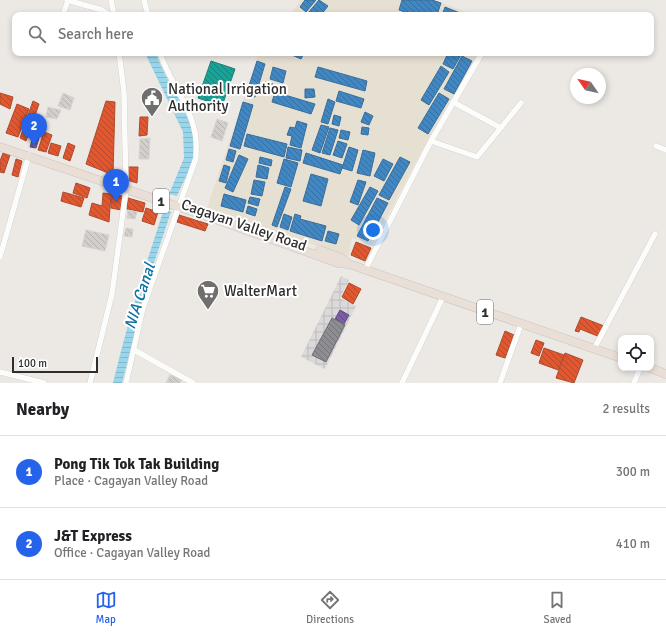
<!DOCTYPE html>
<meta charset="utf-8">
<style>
body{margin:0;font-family:Signika,sans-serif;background:#f6f6f6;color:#202124}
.controls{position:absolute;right:12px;bottom:12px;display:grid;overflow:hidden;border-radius:8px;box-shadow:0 2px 6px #0003}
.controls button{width:36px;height:36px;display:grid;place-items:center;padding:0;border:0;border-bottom:1px solid #e0e0e0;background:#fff;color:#202124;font:20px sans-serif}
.compass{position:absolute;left:570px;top:68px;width:36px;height:36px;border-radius:50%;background:#fff;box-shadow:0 2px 6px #0003;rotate:304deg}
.scale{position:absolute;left:12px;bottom:10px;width:86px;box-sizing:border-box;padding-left:4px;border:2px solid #2e2e2e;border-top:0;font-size:11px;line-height:14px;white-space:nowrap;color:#2e2e2e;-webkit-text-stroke:3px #fff;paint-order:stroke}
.you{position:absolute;left:373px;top:230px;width:14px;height:14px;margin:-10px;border:3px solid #fff;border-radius:50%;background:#1a73e8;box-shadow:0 0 0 6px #1a73e833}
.badge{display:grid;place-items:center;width:26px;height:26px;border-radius:50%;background:#2563eb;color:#fff;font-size:13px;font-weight:700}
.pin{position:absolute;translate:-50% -33px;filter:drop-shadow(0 1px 2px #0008)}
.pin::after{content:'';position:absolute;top:21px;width:14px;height:12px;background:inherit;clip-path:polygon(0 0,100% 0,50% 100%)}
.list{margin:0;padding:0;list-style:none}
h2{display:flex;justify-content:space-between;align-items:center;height:52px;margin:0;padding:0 16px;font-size:17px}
h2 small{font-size:13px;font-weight:400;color:#757577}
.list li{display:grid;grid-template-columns:26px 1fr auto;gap:12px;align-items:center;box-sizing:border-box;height:72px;padding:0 16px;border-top:1px solid #e0e0e0}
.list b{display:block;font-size:15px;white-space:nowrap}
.list p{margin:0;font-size:13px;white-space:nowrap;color:#757577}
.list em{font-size:13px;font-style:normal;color:#757577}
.icon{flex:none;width:22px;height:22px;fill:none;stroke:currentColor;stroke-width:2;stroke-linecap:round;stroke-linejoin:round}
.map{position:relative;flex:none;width:666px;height:383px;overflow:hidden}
.search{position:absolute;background:#fff;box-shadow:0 2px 6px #0003;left:12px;right:12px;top:12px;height:44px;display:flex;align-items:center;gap:10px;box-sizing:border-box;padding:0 14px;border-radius:8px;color:#757577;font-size:15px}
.sheet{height:196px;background:#fff}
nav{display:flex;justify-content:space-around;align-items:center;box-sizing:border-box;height:56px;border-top:1px solid #e0e0e0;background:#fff;font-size:11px;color:#757577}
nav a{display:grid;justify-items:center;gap:2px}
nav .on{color:#2563eb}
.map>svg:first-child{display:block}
</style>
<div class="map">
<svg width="666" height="383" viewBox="0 0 666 383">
<defs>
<pattern id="industrial-grid" width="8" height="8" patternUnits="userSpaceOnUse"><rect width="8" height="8" fill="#dcd9db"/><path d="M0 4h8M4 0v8" fill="none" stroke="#bdbbbc"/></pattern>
<pattern id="water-rules" width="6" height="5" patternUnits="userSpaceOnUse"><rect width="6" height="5" fill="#99d6ec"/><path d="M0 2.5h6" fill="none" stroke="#84b8cb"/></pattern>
<pattern id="shops-back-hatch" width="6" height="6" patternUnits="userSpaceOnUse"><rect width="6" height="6" fill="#e4572e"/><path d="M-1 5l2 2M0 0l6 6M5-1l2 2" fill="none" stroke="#b94828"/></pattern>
<pattern id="offices-back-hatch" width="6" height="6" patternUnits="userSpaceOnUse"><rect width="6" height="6" fill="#7b5ea7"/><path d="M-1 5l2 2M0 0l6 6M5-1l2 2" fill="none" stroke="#604a81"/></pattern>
<pattern id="schools-back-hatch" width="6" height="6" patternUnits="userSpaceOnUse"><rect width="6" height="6" fill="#3f88c5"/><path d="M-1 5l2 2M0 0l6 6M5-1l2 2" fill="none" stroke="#3570a0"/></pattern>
<pattern id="public-back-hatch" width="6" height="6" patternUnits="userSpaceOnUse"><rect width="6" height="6" fill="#17a398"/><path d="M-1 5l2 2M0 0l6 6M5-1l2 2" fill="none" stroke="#15857c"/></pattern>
<pattern id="industry-back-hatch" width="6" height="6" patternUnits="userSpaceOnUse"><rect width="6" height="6" fill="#8d8d92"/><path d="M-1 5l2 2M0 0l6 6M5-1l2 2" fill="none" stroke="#747478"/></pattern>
<pattern id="building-back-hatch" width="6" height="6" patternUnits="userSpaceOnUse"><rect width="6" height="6" fill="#d1cecb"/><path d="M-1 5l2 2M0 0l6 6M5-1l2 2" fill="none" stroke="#b4b1af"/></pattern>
</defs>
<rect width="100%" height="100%" fill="#ece8e4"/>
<!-- industrial -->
<path fill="url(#industrial-grid)" d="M341,276L349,280L340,298L356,306L325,369L301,357Z"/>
<!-- education -->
<g fill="#e6e0d3">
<path d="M301,0H435L473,15H290Z"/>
<path d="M259,53H478L430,136L372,245L352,238L348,257L207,208Z"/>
</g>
<!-- water -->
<g fill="url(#water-rules)">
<path d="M145,53H156C167,88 205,125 191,165C187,176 181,186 177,196L169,194L184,158L183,132Z"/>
<path d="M164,209L171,212L150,275L122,383H113C127,324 145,266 164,209Z"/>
</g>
<!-- shops -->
<g fill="url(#shops-back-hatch)" stroke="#ad4b2e">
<path d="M0,93L13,97L10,109L0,104Z"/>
<path d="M33,101L39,104L26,141L20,138Z"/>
<path d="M106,101L115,102L113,175L86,164Z"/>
<path d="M17,104L29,109L18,137L6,133Z"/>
<path d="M140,117H148L147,135L139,136Z"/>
<path d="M44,132L52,135L46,152L38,150Z"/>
<path d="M51,143L61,146L58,156L48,153Z"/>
<path d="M68,143L75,146L70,161L63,158Z"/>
<path d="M3,153L10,155L4,173L0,172V161Z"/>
<path d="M16,159L22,161L18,177L12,175Z"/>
<path d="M127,167H138L137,183L127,180Z"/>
<path d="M76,183L90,188L87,198L73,193Z"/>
<path d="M63,192L84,198L81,207L61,201Z"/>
<path d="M103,193L111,194L109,222L89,215L92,203L102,206Z"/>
<path d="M112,194L122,196L121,210L111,208Z"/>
<path d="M128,198L145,203L143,212L127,209Z"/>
<path d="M146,208L158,212L154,225L142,221Z"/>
<path d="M179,215L208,224L205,231L177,222Z"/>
<path d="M356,242L371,248L365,261L351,255Z"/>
<path d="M349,283L361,289L353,304L342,297Z"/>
<path d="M581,317L604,326L600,337L580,329L579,332L575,331Z"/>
<path d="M505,331L514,335L505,358L496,355Z"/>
<path d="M536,340L544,343L539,356L531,353Z"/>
<path d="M544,348L564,355L558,370L539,363Z"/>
<path d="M565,353L583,360L574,383L556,378Z"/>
</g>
<!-- offices -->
<g fill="url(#offices-back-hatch)" stroke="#645083">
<path d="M36,125L42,127L36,148L30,147Z"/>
<path d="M340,310L349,315L344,324L335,319Z"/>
</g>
<!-- schools -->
<g fill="url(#schools-back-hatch)" stroke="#3a6d98">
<path d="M305,0H316L306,12L300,7Z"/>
<path d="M319,0L328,6L321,15H310L308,13Z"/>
<path d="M402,0H432L441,3L437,15H413L399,10Z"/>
<path d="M445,7L465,15H442Z"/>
<path d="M293,53H304L301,59L292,55Z"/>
<path d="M448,53H462L453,69L443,64Z"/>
<path d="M462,56L472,61L454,94L444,89Z"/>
<path d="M257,61L265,64L255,97L246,95Z"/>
<path d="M441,66L449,72L429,105L421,100Z"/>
<path d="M273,67L286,71L283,83L270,79Z"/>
<path d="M318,67L367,81L365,91L315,77Z"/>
<path d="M265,82L273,84L272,92L263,90Z"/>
<path d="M305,89H314L315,97L305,98Z"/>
<path d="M339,91L364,99L361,108L336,101Z"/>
<path d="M275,92L315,104L311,114L272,102Z"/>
<path d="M439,93L449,99L428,134L418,128Z"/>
<path d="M328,99L335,102L328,124L321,122Z"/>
<path d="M243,102L253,105L240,149L230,146Z"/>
<path d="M365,112L373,116L369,125L361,122Z"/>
<path d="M334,115L341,117L339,126L332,124Z"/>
<path d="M297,121L307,124L301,148L290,145L292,136L287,135L290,127L295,128Z"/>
<path d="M321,125L329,127L320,153L312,150Z"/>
<path d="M362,127L369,128L368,135L361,134Z"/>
<path d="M330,128L338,130L330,155L322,153Z"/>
<path d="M341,130L350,132L348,140L339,138Z"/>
<path d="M247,134L287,144L284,157L244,146Z"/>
<path d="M338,141L347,144L342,158L333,155Z"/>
<path d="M288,147L302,150L300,161L286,158Z"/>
<path d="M349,147L358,150L352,171L342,168Z"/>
<path d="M229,149L236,151L233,162L226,160Z"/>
<path d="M363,150L375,153L370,176L357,173Z"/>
<path d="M306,153L343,165L340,174L303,163Z"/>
<path d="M239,155L248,159L233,192L225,188Z"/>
<path d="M260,157L272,160L271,166L259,163Z"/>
<path d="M400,157L410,162L389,200L379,195Z"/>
<path d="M284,159L298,163L291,187L277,183Z"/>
<path d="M383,159L393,164L384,181L374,176Z"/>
<path d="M224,165L230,167L226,183L219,181Z"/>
<path d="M258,165L269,168L267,179L256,177Z"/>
<path d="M311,174L328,179L321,206L303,201Z"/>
<path d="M254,180L265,182L262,196L251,194Z"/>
<path d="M358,180L366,182L358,205L350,202Z"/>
<path d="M285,187L291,189L277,227L272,225Z"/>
<path d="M370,187L378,191L359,225L351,220Z"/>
<path d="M224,194L246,200L243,212L221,206Z"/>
<path d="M250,197L260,199L258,206L248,203Z"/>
<path d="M377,198L388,203L368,241L357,236Z"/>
<path d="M248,206L257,209L255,216L246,213Z"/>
<path d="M284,214L292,217L288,230L280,227Z"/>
<path d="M295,214L301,216L300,219L326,226L322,241L290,231Z"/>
<path d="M328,231L339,234L336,244L325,241Z"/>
</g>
<!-- public -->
<path fill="url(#public-back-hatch)" stroke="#1e8078" d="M211,61L235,69L222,106L198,98Z"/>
<!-- industry -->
<path fill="url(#industry-back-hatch)" stroke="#707074" d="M332,318L345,325L326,362L312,355Z"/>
<!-- building -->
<g fill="url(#building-back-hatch)" stroke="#d7d4d0">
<path d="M63,93L74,98L70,110L58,106Z"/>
<path d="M48,107L61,110L57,119L46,117Z"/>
<path d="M217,119L228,123L222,141L211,137Z"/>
<path d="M150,138L149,159H139L140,139Z"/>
<path d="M128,210L137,212L135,219L127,218Z"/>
<path d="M126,228L133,229L132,237L124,236Z"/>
<path d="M86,230L109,235L105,251L82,246Z"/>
<path d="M170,375L182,380L180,383H166Z"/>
</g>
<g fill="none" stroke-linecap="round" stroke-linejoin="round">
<!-- minor casing -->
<g stroke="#c5c4c5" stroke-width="6">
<g id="minor">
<path d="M67,0L102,10L110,15"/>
<path d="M111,0L114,15"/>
<path d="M144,0L148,15"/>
<path d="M63,15L68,0"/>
<path d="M453,102L501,128"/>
<path d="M431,141L477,157L521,103"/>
<path d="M656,146L666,150"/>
<path d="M0,257L29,155"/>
<path d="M365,270L431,141L482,53"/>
<path d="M594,349L655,234"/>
<path d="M134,350L193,383"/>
<path d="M0,372L44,383"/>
<path d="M90,383L112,294L126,190L124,92L119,53"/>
<path d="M126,383L143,308L196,158C196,150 197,141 195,133C190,104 169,81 160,53"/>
<path d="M402,383L443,297"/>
<path d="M500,383L521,324"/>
<path d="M634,383L640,368"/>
</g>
</g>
<!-- highway casing -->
<g stroke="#c6c5c4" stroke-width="9">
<g id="highway">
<path d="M0,147L215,219L338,263L349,264L621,358"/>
<path d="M320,250L341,258L349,264"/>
<path d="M650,368L666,374"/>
</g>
</g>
<!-- minor -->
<use href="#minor" stroke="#fcfcfb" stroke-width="5.5"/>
<!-- highway -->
<use href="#highway" stroke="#eadfd6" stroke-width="8"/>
</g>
<!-- icons -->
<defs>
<g id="civic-pin" transform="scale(1.15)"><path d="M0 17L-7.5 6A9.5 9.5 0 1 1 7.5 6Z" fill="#706f6e" stroke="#fff"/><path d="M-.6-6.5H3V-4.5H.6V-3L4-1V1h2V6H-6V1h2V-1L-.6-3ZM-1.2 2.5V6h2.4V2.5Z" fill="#fff"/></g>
<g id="supermarket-pin" transform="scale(1.15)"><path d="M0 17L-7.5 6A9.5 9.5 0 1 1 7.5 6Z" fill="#706f6e" stroke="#fff"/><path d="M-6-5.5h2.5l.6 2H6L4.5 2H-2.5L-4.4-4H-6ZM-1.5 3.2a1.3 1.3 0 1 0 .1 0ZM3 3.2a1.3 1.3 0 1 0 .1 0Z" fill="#fff"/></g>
</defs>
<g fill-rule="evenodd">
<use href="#civic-pin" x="152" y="98"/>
<use href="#supermarket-pin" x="208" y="291"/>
</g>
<g text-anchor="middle" stroke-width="4" stroke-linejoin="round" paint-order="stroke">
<!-- shield labels -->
<g fill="#fff" stroke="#6d6d6d" stroke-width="1">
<rect x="153" y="189" width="16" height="24" rx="3"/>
<rect x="477" y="300" width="16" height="24" rx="3"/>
</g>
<g font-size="14" font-weight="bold" fill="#2e2e2e">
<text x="161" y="206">1</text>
<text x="485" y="317">1</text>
</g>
<!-- poi labels -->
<g font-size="15" fill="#2e2e2e" stroke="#fff" text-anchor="start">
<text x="168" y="94">National Irrigation<tspan x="168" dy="17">Authority</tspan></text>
<text x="224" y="296">WalterMart</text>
</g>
<!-- street labels -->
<g font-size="15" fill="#2e2e2e" stroke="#fff">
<text transform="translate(244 225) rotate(19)" y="5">Cagayan Valley Road</text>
</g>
<!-- water labels -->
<g font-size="16" font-style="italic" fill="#0d6fa3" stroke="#fff">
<text transform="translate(139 296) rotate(-72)" y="6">NIA Canal</text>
</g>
</g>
</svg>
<div class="controls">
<button><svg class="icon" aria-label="locate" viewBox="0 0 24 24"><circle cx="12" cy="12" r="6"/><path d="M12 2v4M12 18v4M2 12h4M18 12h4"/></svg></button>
</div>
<svg class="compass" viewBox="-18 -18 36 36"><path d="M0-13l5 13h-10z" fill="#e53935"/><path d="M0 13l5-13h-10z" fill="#757577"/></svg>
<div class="scale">100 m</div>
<div class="you"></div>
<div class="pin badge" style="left:116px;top:202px">1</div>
<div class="pin badge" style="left:34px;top:146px">2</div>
<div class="search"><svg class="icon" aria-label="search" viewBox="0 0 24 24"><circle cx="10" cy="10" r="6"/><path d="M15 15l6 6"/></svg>Search here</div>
</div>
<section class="sheet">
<h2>Nearby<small>2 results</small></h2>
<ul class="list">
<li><span class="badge">1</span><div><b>Pong Tik Tok Tak Building</b><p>Place · Cagayan Valley Road</p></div><em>300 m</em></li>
<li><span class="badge">2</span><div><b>J&amp;T Express</b><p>Office · Cagayan Valley Road</p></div><em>410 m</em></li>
</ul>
</section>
<nav>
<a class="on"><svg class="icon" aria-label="map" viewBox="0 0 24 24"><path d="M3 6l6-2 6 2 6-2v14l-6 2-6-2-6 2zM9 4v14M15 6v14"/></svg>Map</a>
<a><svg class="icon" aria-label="directions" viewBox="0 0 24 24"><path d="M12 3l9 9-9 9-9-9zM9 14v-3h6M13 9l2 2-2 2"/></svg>Directions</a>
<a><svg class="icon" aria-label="saved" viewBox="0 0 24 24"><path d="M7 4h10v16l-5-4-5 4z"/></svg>Saved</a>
</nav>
